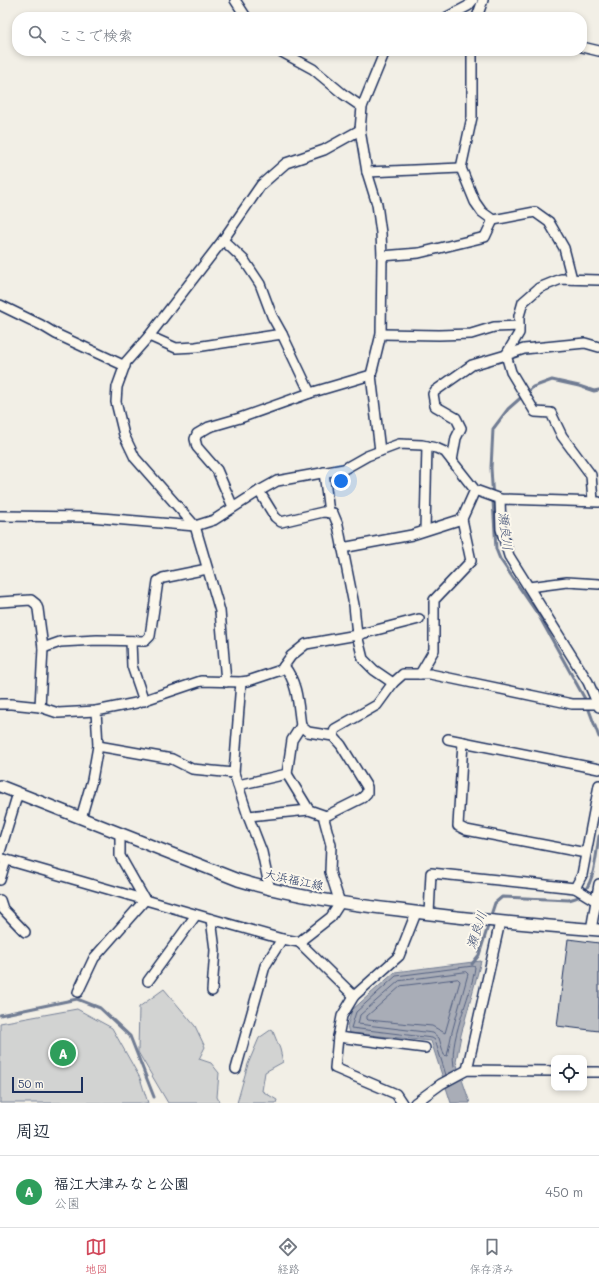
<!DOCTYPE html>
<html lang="ja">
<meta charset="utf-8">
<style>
body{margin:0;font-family:Mali,"Klee One",sans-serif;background:#f2f2f3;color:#1f2937}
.controls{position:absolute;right:12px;bottom:12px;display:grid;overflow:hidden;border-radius:8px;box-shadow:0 2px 6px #0003}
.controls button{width:36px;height:36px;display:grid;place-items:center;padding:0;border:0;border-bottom:1px solid #e0e1e3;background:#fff;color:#1f2937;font:20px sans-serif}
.scale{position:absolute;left:12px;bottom:10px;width:71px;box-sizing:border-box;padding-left:4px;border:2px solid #1b2f5e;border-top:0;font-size:11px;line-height:14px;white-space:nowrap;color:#1b2f5e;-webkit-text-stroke:3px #fbf7ec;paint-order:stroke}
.you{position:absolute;left:341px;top:481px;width:14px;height:14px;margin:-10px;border:3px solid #fff;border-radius:50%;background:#1a73e8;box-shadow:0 0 0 6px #1a73e833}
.badge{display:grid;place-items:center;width:26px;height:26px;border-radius:50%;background:#d1495b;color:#fff;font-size:13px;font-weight:700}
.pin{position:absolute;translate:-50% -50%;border:2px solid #fff;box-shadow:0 1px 4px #0006}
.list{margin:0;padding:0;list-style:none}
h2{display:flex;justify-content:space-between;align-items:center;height:52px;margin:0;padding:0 16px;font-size:17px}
h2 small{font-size:13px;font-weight:400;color:#747a83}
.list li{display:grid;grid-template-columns:26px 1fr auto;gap:12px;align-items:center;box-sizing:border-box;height:72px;padding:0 16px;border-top:1px solid #e0e1e3}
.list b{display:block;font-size:15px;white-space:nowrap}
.list p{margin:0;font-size:13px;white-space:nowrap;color:#747a83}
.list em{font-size:13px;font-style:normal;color:#747a83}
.icon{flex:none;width:22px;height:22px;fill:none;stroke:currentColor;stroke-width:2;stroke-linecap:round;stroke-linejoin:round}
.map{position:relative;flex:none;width:599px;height:1103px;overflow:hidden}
.search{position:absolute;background:#fff;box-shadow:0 2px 6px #0003;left:12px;right:12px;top:12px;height:44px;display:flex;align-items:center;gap:10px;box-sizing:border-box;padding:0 14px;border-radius:16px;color:#747a83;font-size:15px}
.sheet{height:124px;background:#fff}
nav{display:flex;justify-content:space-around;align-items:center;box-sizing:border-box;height:56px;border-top:1px solid #e0e1e3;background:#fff;font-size:11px;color:#747a83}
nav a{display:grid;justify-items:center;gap:2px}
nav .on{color:#d1495b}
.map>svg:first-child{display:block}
</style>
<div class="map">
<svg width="599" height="1103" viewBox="0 0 599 1103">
<rect width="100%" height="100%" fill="#f2efe6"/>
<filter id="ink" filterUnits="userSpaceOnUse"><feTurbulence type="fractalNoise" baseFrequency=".025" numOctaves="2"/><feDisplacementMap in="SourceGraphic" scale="8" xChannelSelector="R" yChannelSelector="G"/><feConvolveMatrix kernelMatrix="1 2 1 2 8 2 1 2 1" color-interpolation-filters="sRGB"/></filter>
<g filter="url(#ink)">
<!-- green -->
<g fill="#d2d3d2" stroke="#768198">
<path d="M164,989L195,1026L205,1047L199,1059L211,1063L219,1073L217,1097L220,1103H168L138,1052L139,1007Z"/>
<path d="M77,1009L112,1028L140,1078L148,1103H0V1023Z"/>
<path d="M272,1029L280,1049L283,1062L265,1072L262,1091L277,1100L276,1103H237L248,1064L259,1038Z"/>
</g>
<!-- water -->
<path fill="#a9adb7" stroke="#707b93" d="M481,961L461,1035L456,1062L470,1103H451L431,1041L349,1033L347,1026L352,1010L395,972Z"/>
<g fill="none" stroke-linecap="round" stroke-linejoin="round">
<!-- shore -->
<g stroke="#546182" stroke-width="1">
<path d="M466,972L468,974L452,1032L447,1056L444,1055L439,1038L433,1033L358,1024L360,1015L399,981Z"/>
<path d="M458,979L460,981L445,1033L432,1026L368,1020L367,1019V1016L401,986Z"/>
<path d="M446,1075L435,1040L432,1038L351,1028L356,1012L396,976L473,966L475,967C472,996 446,1043 455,1070"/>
</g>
<!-- stream -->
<g stroke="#707b93" stroke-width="3">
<path d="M599,390L594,391L579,386L552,380L533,387L508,409L493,429L491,468L496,549L500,559L539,616L585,699L599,737"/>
<path d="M490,918L495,903L502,897L569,900C572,899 576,898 578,897C595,887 596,854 599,836"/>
<path d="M472,964L479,955L489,923"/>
<path d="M0,1015L77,999L100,1008L130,1036L154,1097"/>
</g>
</g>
<!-- building -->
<path fill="#bdc0c4" stroke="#1b2f5e" d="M568,939L599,943V1031L557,1026Z"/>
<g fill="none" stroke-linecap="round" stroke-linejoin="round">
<!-- minor casing -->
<g stroke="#1b2f5e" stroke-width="12">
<g id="minor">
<path d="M235,0L246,17"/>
<path d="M447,17L468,6L473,0"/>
<path d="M477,17L483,0"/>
<path d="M582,47L599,51"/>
<path d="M280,51L313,69L343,94L362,107"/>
<path d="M472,51V117L461,168L475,202L482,212L493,220L535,212L549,222L564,248L572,279"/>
<path d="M367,172L461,168"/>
<path d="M223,240L244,260L260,284L272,316L282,334L310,393"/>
<path d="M382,256L419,253L485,237L493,220"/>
<path d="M0,305L41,325L56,334L125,366"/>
<path d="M381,334L439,335L471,334L494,327L519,326"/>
<path d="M149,336L176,348L196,347L282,334"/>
<path d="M380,451L371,375L381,334L382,256L381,233L377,204L367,172L360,130L362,107L385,51"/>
<path d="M452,461L456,438L461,428L456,418L435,406L433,394L435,391L472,365L506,355L524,349L585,343L599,347"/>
<path d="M324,472L329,513"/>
<path d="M259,491L275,517L281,522L323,512L333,513L338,525L354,605L357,635L363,659L374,670L393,683"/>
<path d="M500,499L501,529L509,556L588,682L599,707"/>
<path d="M593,501L591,475L562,436L551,413L535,412L511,372L506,355L519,333V316L523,302L539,288L561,279L599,280"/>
<path d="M233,507L217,470L197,447L195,439L197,434L209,427L240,418L310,393L371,375"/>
<path d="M0,516L90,517L195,526L214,520L259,491L277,481L344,469L367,456L399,444L422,445L436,448L445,452L475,490L500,499L599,502"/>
<path d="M425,530L427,446"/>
<path d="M342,548L412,535L462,519"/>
<path d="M529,587L567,582L599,584"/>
<path d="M0,602L31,600L36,604L38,609L43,648L40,707"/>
<path d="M131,641L132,666L144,701"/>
<path d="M43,648L60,642L97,640L145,641L150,636L158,581L163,578L207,569"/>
<path d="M420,674L434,650V600L471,561L462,519L475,490"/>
<path d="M226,682L220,611L195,526L135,458L124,435L116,402L117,387L126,362L149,336L223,240L261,185L286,163L324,150L360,130"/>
<path d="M241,682L234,773L248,816L262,852L270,890"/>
<path d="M0,704H11L40,707L58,713L96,711L136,703L201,681L241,682L248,681L281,670L291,656L306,644L357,635L419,619"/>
<path d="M333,736L335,729L377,705L393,683L403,674H430L572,704H599"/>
<path d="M448,739L599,769"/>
<path d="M463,742L458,826L466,830L586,853"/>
<path d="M98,746L172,759L192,769L234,773"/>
<path d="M287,774L309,810"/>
<path d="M238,785L287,774L292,740L301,726"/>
<path d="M248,816L309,810L326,816"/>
<path d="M81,818L92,780L98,746L96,711"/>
<path d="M0,852L18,793"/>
<path d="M0,858L229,924L282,939L299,942L331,917L340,903L330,872L331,845L324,819L326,816L362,798L367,793V787L341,745L333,736L308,732L301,726C298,705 298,683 284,666"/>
<path d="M0,880L6,860"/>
<path d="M575,888L582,875L599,785"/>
<path d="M0,900L3,909L25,932"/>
<path d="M416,913L399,956L354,996L342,1016L338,1037L425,1048"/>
<path d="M429,914L431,873L575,888L596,901"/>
<path d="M211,919L215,950L212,991"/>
<path d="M591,930L599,884"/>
<path d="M299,942L354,996"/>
<path d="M148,981L196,915"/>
<path d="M78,992L94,958L145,900L120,856V834"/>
<path d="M338,1037L335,1068L396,1094L402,1103"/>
<path d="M236,1069L265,966L282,939"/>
<path d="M467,1070L500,922"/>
<path d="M584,1072H599"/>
<path d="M415,1103L441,1084L467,1070L554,1071"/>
</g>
</g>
<!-- major casing -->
<g stroke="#1b2f5e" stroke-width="14">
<path id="major" d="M0,786L238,880C291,896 345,904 399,910C466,919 532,925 599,930"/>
</g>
<!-- minor -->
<use href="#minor" stroke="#fbf7ec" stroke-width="9"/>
<!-- major -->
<use href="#major" stroke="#fbf7ec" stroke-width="11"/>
</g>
</g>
<g text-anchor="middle" stroke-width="4" stroke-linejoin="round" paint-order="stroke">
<!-- street labels -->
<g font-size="12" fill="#1b2f5e" stroke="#fbf7ec">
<text transform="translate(294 880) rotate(12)" y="4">大浜福江線</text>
</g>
<!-- water labels -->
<g font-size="13" font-style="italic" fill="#465579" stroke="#fbf7ec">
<text transform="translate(506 531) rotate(83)" y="5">瀬良川</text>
<text transform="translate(476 930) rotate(-72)" y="5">瀬良川</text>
</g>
</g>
</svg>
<div class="controls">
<button><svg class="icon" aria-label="locate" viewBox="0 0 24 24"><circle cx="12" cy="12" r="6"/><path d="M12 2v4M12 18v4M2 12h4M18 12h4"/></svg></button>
</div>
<div class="scale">50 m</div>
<div class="you"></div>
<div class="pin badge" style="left:63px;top:1053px;background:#2e9e5b">A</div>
<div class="search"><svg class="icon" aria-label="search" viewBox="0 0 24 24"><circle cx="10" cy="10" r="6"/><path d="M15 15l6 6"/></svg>ここで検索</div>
</div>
<section class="sheet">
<h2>周辺<small></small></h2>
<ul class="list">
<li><span class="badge" style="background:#2e9e5b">A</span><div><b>福江大津みなと公園</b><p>公園</p></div><em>450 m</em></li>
</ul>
</section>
<nav>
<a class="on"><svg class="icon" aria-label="map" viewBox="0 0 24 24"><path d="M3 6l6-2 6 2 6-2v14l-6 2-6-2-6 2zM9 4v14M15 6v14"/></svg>地図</a>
<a><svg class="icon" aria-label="directions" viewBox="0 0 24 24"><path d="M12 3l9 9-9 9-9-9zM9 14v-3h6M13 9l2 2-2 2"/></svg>経路</a>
<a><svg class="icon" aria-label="saved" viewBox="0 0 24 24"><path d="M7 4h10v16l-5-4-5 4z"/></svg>保存済み</a>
</nav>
